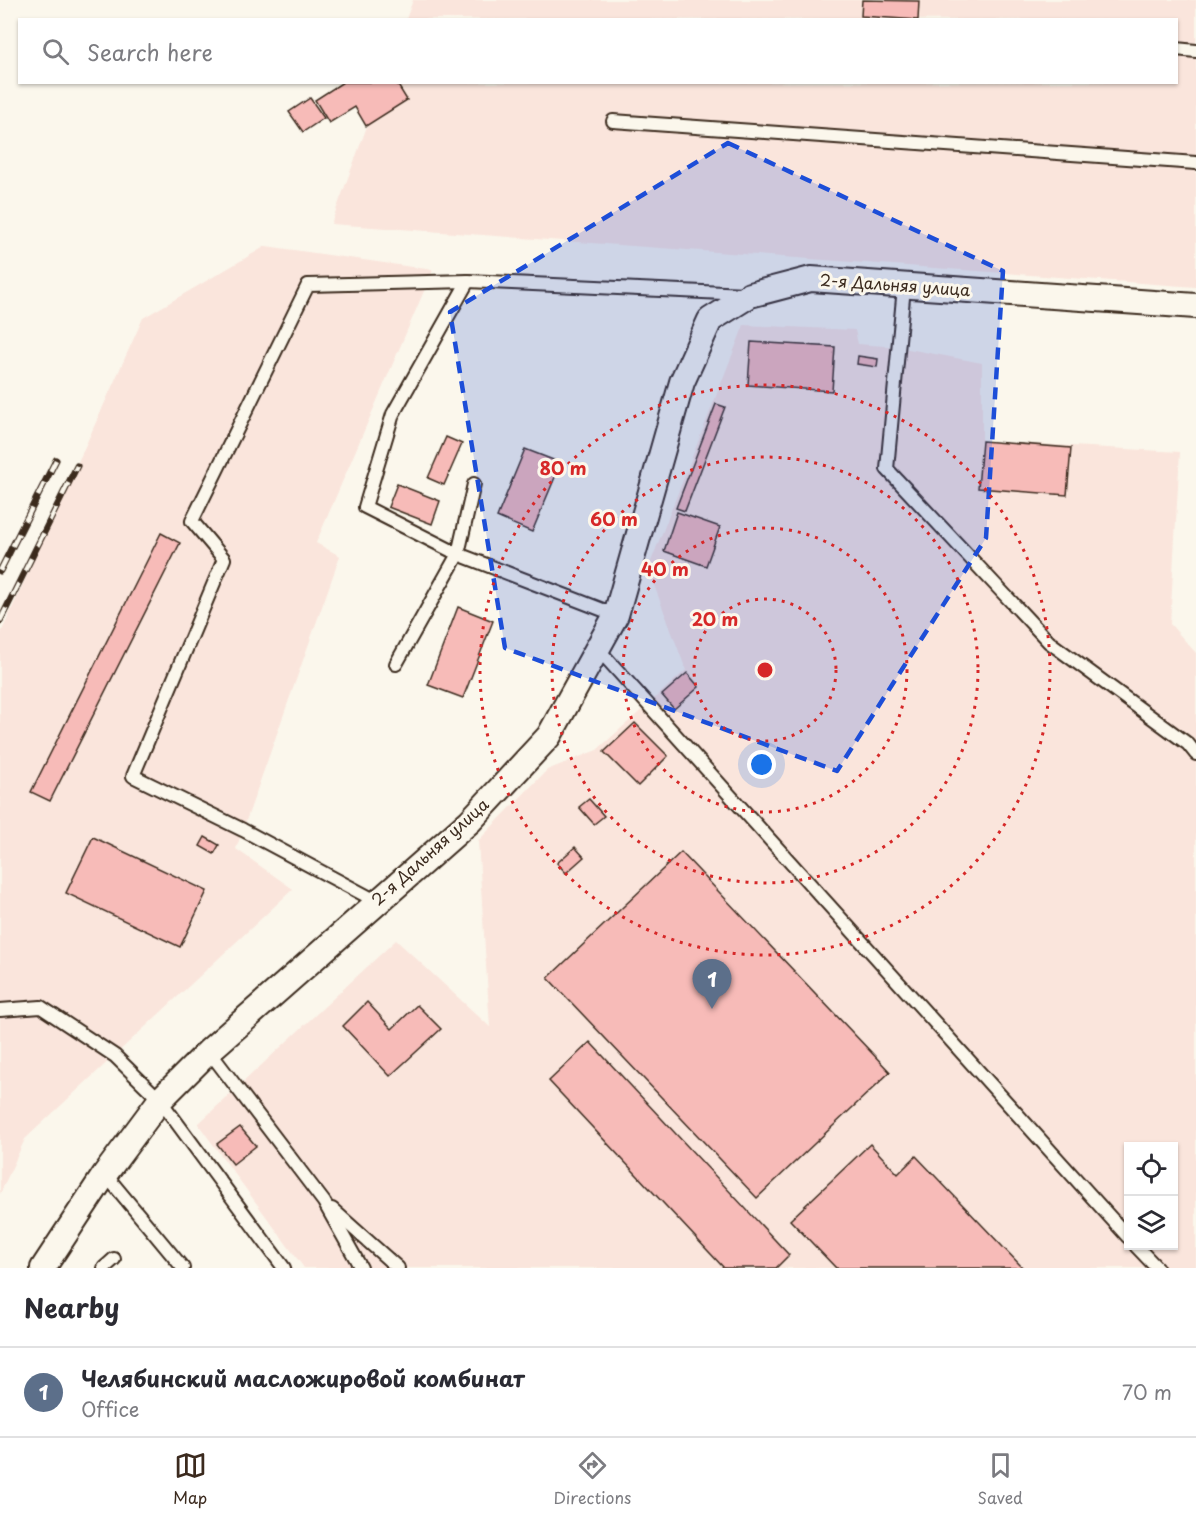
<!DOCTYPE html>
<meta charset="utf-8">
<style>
body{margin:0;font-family:"Playpen Sans",sans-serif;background:#f2f2f3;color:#2b2b33}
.controls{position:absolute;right:18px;bottom:18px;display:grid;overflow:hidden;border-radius:0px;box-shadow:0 2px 4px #0004}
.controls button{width:54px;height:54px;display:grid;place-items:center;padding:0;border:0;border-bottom:2px solid #e1e1e2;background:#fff;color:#2b2b33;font:30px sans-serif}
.you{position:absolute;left:762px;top:765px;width:21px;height:21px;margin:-15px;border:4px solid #fff;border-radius:50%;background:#1a73e8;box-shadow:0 0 0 9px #1a73e833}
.badge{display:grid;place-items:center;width:39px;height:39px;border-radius:50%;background:#3b2a1e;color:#fff;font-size:20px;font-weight:700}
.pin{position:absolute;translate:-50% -50px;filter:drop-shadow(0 2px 3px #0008)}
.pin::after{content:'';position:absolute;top:32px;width:21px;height:18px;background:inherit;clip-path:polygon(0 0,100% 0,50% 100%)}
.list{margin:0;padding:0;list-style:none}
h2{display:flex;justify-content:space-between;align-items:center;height:78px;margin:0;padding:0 24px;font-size:26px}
h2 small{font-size:20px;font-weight:400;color:#7c7c81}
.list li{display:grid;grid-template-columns:39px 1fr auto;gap:18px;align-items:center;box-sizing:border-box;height:90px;padding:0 24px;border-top:2px solid #e1e1e2}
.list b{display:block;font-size:22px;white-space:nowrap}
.list p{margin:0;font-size:20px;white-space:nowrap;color:#7c7c81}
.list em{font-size:20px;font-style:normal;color:#7c7c81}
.icon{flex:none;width:33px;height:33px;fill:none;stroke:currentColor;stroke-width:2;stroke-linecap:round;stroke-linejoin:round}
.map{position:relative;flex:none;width:1196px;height:1268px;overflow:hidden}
.search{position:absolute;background:#fff;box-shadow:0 2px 4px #0004;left:18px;right:18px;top:18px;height:66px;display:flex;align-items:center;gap:15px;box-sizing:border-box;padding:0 21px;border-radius:0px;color:#7c7c81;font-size:22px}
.sheet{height:168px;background:#fff}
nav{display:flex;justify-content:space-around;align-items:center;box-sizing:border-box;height:84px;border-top:2px solid #e1e1e2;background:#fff;font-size:16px;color:#7c7c81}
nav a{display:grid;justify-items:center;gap:3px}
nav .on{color:#3b2a1e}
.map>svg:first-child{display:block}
</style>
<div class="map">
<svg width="1196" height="1268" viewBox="0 0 1196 1268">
<rect width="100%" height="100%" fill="#fbf7ec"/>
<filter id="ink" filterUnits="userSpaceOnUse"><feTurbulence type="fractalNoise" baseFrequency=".0167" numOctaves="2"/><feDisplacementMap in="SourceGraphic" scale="12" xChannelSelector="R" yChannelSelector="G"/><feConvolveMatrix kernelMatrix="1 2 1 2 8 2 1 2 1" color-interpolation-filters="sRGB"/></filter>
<g filter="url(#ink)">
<!-- built -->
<g fill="#fae5dc" fill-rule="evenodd">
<path d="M413,0H1196V287L331,224L383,83L1176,82V20L406,19Z"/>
<path d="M266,246L433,270L316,543L340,556L236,849L293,889L25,1139L0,1194V635L143,318Z"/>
<path d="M744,325L855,330L858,344L898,347L982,363V441L1180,452L1170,624L1196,653V1268H304L198,1124L396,940L490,1027L478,841L547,770L597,750L686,670L648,569ZM1128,1146H1174V1246H1128Z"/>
</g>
<!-- building -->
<g fill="#f7bbb8" stroke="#3b2a1e" stroke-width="1.5">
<path d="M862,0L919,1L918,20L861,16Z"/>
<path d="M343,82H396L407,100L366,126L355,107L329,123L315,100Z"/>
<path d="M310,98L324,118L303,132L289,112Z"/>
<path d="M751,342L835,347L832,391L748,385Z"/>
<path d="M858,356L878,359L877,367L857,364Z"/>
<path d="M716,404L725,407L685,511L676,508Z"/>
<path d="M446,437L462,444L444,485L428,478Z"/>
<path d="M982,441L1071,448L1067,495L978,488Z"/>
<path d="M525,449L561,463L532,532L497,517Z"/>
<path d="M397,484L440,501L432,524L388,507Z"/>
<path d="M677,512L720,527L706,566L664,551Z"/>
<path d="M161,533L180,543L50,801L31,792Z"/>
<path d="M458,607L493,621L463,698L428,685Z"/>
<path d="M687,673L699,687L674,709L662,695Z"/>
<path d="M635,723L668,756L638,786L604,752Z"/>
<path d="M589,799L604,816L594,824L579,807Z"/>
<path d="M93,837L207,891L180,947L66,893Z"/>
<path d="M205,837L219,845L214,854L200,846Z"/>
<path d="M575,847L584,857L566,873L557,863Z"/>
<path d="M681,852L890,1072L757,1198L548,978Z"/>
<path d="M367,1002L392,1029L417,1005L441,1029L390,1076L343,1026Z"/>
<path d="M590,1042L789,1255L776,1268H724L549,1081Z"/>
<path d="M240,1127L256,1146L233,1164L217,1144Z"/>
<path d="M870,1144L898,1174L916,1156L1023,1268H836L790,1220Z"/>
</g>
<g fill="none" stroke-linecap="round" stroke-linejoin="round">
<!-- service casing -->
<g stroke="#3b2a1e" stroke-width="16">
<g id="service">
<path d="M1176,49L1196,51"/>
<path d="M613,121L1196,163"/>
<path d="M468,281L393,414L365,507L458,554L616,615"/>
<path d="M904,287L887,469L1049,642L1188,744L1196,754"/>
<path d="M599,650L1128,1237"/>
<path d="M396,664L458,554L474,484"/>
<path d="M376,901L243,830L133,776L224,559L192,521L308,285L468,281L745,294"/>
<path d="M0,1010L41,1007L115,1056L160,1100L284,1268"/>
<path d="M209,1051L324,1202L361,1268"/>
<path d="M105,1174L183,1268"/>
<path d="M332,1209L398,1268"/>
<path d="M1136,1246L1157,1268"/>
<path d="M104,1268L114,1259"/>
</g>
</g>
<!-- minor casing -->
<g stroke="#3b2a1e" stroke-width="28">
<path id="minor" d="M43,1268L105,1174L160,1100L209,1051L470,821L549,736L616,615L682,382L710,320L750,295L811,279L1196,306"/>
</g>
<!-- service -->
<use href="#service" stroke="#fbf7ec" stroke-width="12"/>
<!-- minor -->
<use href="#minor" stroke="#fbf7ec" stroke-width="24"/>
<!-- rail casing -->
<g stroke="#3b2a1e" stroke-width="7">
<g id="rail">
<path d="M0,571L56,460"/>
<path d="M0,621L77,466"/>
</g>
</g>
<!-- rail -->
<use href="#rail" stroke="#fbf7ec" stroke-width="4.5" stroke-dasharray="14" stroke-linecap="butt"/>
</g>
</g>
<!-- marked area -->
<path fill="#1d4ed8" fill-opacity="0.2" stroke="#1d4ed8" stroke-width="4.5" stroke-dasharray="12 8" stroke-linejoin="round" d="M728,143L1003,271L986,538L837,771L505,648L450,312Z"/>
<!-- distance rings -->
<g fill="none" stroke="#d62828" stroke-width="3" stroke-dasharray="3 6">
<circle cx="765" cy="670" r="71"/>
<circle cx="765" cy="670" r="142"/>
<circle cx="765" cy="670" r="213"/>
<circle cx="765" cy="670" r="285"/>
</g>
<g text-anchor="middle" stroke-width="6" stroke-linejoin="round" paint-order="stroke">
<!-- street labels -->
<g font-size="16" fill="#3b2a1e" stroke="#fbf7ec">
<text transform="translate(895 285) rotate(4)" y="6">2-я Дальняя улица</text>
<text transform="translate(430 852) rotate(-42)" y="6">2-я Дальняя улица</text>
</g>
</g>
<circle cx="765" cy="670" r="9" fill="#d62828" stroke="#fbf7ec" stroke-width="3"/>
<g font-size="18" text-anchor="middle" font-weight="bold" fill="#d62828" stroke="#fbf7ec" stroke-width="6" stroke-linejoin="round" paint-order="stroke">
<text x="563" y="475">80 m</text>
<text x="614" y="526">60 m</text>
<text x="665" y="576">40 m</text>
<text x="715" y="626">20 m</text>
</g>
</svg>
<div class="controls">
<button><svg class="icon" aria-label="locate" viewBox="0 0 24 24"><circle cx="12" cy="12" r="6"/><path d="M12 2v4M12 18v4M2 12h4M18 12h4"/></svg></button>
<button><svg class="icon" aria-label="layers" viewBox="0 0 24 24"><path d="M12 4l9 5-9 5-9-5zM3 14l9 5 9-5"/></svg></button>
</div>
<div class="you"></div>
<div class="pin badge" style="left:712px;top:1009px;background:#5c6f8a">1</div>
<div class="search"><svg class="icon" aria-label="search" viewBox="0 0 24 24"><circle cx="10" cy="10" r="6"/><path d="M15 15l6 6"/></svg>Search here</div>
</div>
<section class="sheet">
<h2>Nearby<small></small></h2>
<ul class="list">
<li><span class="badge" style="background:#5c6f8a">1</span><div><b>Челябинский масложировой комбинат</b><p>Office</p></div><em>70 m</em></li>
</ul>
</section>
<nav>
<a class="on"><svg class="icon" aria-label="map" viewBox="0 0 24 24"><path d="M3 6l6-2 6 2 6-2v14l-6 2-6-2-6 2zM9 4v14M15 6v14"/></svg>Map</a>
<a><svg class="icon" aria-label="directions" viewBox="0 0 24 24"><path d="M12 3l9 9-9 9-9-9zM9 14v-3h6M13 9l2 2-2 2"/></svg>Directions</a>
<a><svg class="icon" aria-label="saved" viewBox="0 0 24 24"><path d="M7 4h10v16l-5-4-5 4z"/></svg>Saved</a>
</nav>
